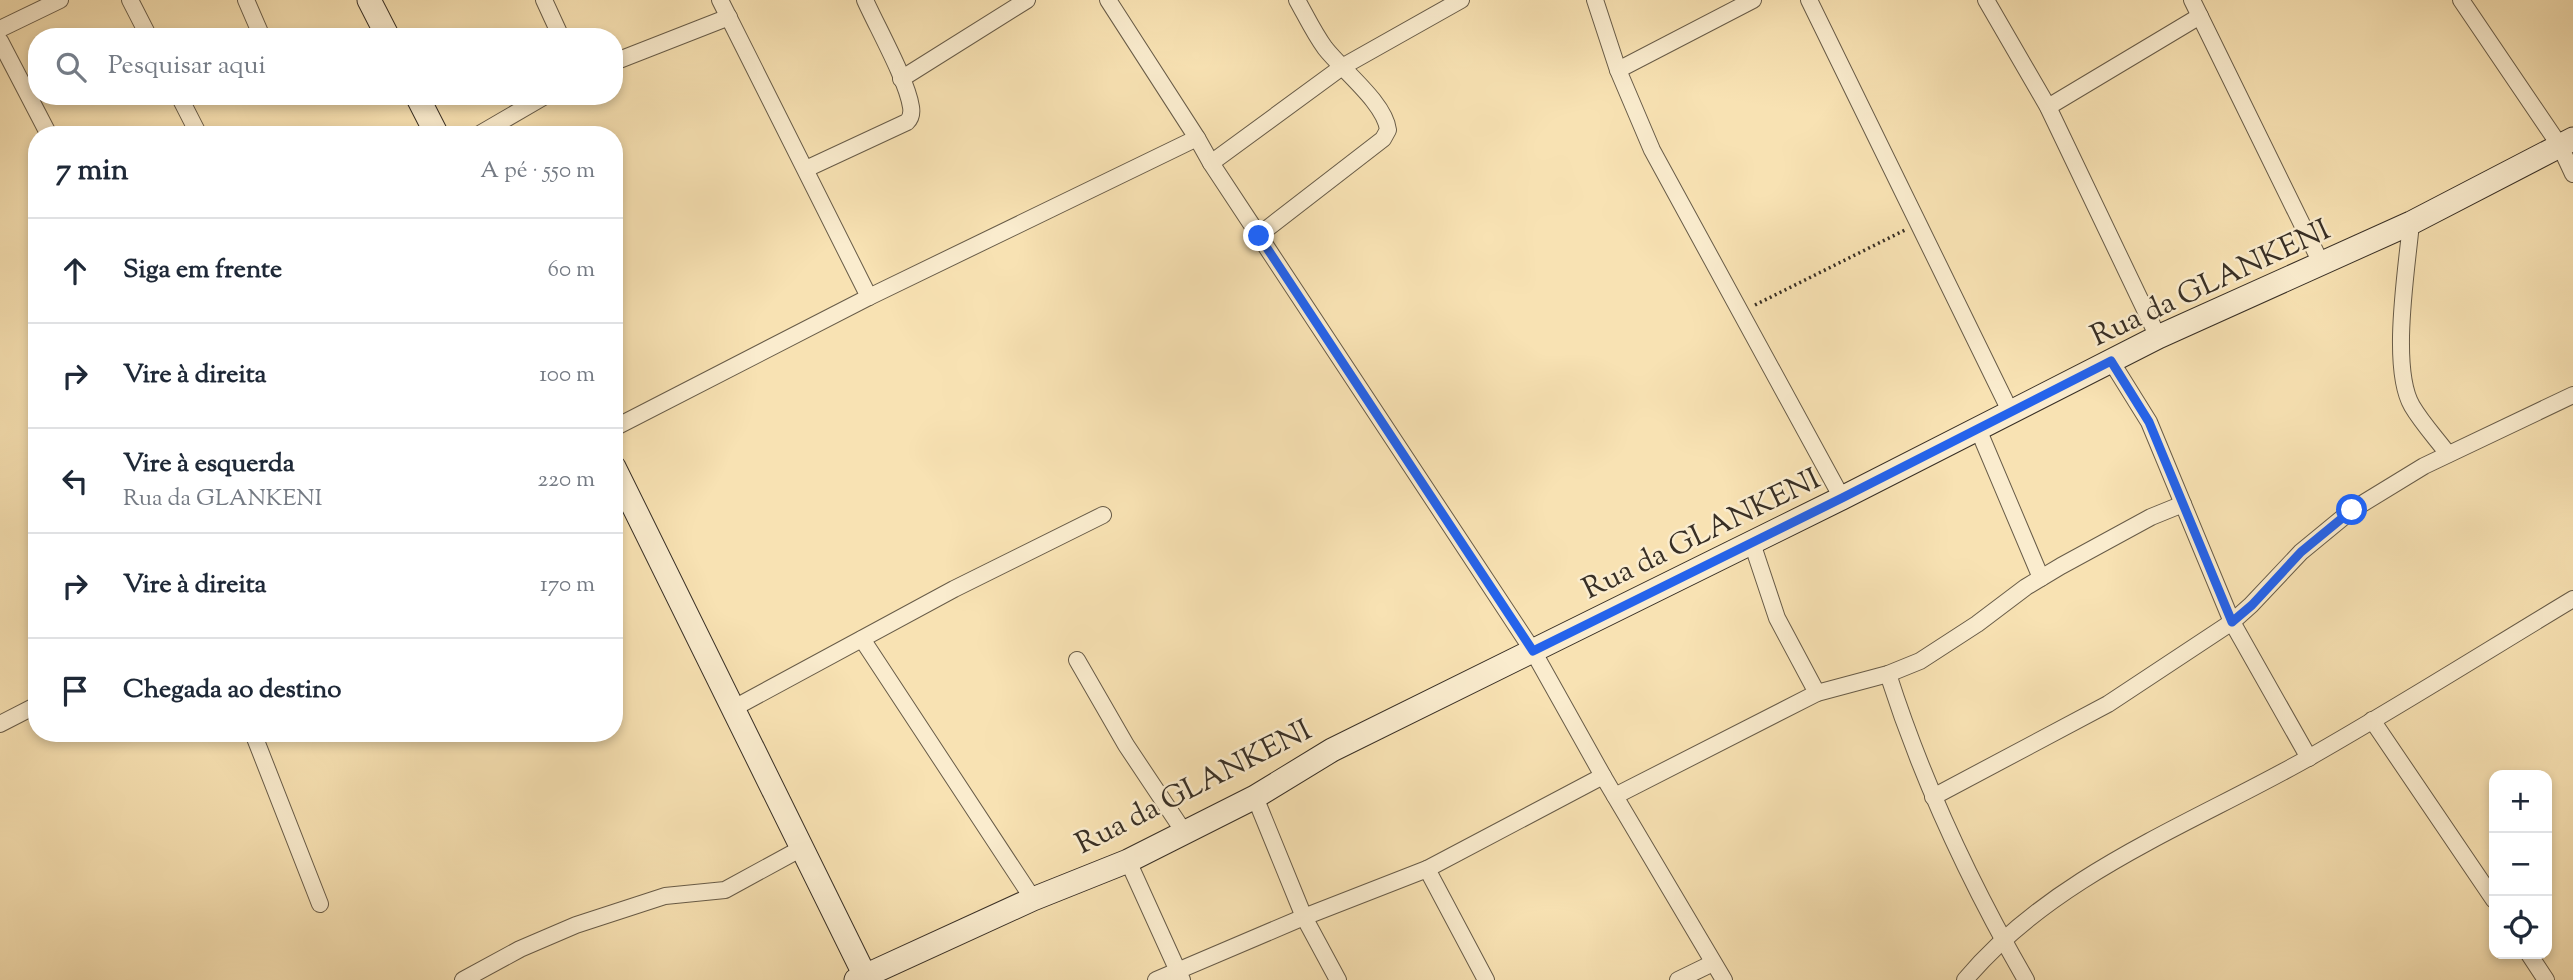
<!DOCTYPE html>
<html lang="pt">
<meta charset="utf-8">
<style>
body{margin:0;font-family:"Sorts Mill Goudy",serif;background:#f6f6f7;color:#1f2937}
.controls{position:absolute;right:21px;bottom:21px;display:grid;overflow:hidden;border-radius:14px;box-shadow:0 4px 10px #0003}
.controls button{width:63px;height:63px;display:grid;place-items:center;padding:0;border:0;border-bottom:2px solid #e0e1e3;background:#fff;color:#1f2937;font:35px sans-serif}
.stop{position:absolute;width:21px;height:21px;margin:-16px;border:5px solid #2563eb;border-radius:50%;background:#fff}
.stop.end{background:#2563eb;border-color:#fff;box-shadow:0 2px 7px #0008}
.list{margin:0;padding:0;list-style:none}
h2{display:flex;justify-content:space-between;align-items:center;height:91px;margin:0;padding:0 28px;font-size:30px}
h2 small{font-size:23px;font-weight:400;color:#747a83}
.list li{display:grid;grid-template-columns:46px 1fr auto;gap:21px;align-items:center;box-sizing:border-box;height:105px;padding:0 28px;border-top:2px solid #e0e1e3}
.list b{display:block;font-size:26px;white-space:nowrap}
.list p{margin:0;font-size:23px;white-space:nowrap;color:#747a83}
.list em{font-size:23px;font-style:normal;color:#747a83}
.icon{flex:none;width:38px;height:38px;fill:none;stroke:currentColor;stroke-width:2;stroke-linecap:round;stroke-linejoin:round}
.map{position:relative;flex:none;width:2573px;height:980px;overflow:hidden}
.search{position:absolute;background:#fff;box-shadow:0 4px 10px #0003;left:28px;top:28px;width:595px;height:77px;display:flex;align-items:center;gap:18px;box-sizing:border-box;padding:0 24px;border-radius:28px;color:#747a83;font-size:26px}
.panel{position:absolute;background:#fff;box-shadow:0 4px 10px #0003;left:28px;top:126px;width:595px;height:616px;border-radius:28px}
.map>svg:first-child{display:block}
</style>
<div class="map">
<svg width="2573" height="980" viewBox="0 0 2573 980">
<rect width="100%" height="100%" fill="#f8e2b3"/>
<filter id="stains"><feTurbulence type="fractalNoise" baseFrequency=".00286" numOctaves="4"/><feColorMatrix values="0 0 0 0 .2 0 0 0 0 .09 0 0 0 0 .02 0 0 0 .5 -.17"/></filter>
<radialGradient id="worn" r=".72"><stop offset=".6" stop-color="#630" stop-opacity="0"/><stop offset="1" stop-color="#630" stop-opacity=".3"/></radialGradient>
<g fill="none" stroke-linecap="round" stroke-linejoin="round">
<!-- street casing -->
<g stroke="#685c48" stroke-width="18">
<g id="street">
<path d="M130,0L149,37"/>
<path d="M246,0L262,37"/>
<path d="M544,0L561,37"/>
<path d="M720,0L869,297"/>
<path d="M1108,0L1197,138L1211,163L1533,651L1603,776L1724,980"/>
<path d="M1595,0L1618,70L1652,150L1842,498"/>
<path d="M1809,0L2011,413"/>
<path d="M1986,0L2048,107L2158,337"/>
<path d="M2192,0L2321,263"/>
<path d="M2461,0L2560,146L2573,174"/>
<path d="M0,29L60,0"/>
<path d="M0,41L49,135"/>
<path d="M614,62L729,17"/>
<path d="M1618,70L1753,0"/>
<path d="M901,79L1027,0"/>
<path d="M179,96L199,135"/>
<path d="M2048,107L2200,16"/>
<path d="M478,135L545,96"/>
<path d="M1211,163L1342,67L1461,0"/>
<path d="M806,169L907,122C911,118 912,113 911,107C907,80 877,27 865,0"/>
<path d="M2411,223C2407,268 2390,368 2412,406C2422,423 2436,438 2448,454"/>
<path d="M1259,235L1383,139L1388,130C1385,103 1342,70 1325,48C1314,33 1306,16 1297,0"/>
<path d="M2111,361L2149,422L2232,622L2309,758"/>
<path d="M614,428L869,297L1197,138"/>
<path d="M1978,429L2041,578"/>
<path d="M1752,543L1777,618L1817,693"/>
<path d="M862,639L1033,899"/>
<path d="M1077,660L1126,745L1184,832"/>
<path d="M1888,674C1922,780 1970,883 2026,980"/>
<path d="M734,708L954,589L1103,515"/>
<path d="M2372,720L2494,900"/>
<path d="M0,724L37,705"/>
<path d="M253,733L320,904"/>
<path d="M1615,796L1817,693L1888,674L1920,661L1977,624L2026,587L2061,566L2151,517L2183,504"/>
<path d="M1255,797L1304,917L1338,980"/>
<path d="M1933,797L2108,704L2232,622L2251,605L2301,552L2352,510L2424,466L2573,395"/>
<path d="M1128,861L1182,980"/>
<path d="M1427,869L1486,980"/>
<path d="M2529,954L2546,980"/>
<path d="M463,980L520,949L576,925L665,896L725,890L802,848"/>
<path d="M1156,980L1304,917L1427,869L1603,776"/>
<path d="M1678,980L1713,963"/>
<path d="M1965,980C2054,874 2192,824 2310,757C2398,707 2485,652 2573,599"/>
</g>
</g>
<!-- secondary casing -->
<g stroke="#382f25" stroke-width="25">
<g id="secondary">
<path d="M369,0L388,37"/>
<path d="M417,96L437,135"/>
<path d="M614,467L867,980"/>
<path d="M856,980L1033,899L1128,861L1255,797L1332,750L1842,498L2158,337L2411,223L2573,139"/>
</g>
</g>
<!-- path -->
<path stroke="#382f25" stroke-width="3.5" stroke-dasharray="2 3.5" stroke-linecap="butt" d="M1755,305L1905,230"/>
<!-- street -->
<use href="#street" stroke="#faecce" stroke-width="16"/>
<!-- secondary -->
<use href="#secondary" stroke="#faecce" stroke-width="23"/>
</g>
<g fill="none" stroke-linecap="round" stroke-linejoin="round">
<!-- route -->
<path stroke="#2563eb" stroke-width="9" d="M1259,236L1533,651L1842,498L2111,361L2149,422L2232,622L2252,605L2301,552L2352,510"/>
</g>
<g text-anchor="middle" stroke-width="5" stroke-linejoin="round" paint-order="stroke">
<!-- street labels -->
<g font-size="30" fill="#382f25" stroke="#faecce">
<text transform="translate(2210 282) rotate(-25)" y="10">Rua da GLANKENI</text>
<text transform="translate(1701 533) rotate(-26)" y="10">Rua da GLANKENI</text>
<text transform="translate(1193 786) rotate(-27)" y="10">Rua da GLANKENI</text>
</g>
</g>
<rect width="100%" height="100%" filter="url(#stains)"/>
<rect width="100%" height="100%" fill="url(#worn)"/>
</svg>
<div class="controls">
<button>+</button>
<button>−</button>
<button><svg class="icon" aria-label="locate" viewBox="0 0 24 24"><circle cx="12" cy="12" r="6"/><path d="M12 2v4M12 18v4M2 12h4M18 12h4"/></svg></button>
</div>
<div class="stop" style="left:2352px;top:510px"></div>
<div class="stop end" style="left:1259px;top:236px"></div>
<div class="search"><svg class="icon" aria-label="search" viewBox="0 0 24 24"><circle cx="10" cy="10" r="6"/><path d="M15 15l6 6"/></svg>Pesquisar aqui</div>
<section class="panel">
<h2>7 min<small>A pé · 550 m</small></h2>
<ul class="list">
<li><svg class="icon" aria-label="ahead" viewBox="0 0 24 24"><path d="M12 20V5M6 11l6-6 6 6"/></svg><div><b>Siga em frente</b></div><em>60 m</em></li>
<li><svg class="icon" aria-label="right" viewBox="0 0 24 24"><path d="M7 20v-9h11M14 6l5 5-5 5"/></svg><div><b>Vire à direita</b></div><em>100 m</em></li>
<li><svg class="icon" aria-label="left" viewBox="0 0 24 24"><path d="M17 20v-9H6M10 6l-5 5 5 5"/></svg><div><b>Vire à esquerda</b><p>Rua da GLANKENI</p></div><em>220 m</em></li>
<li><svg class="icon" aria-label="right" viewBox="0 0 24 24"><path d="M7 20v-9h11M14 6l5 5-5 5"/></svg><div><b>Vire à direita</b></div><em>170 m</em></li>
<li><svg class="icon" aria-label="arrive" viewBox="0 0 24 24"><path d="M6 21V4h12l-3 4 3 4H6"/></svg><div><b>Chegada ao destino</b></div></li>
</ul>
</section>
</div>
